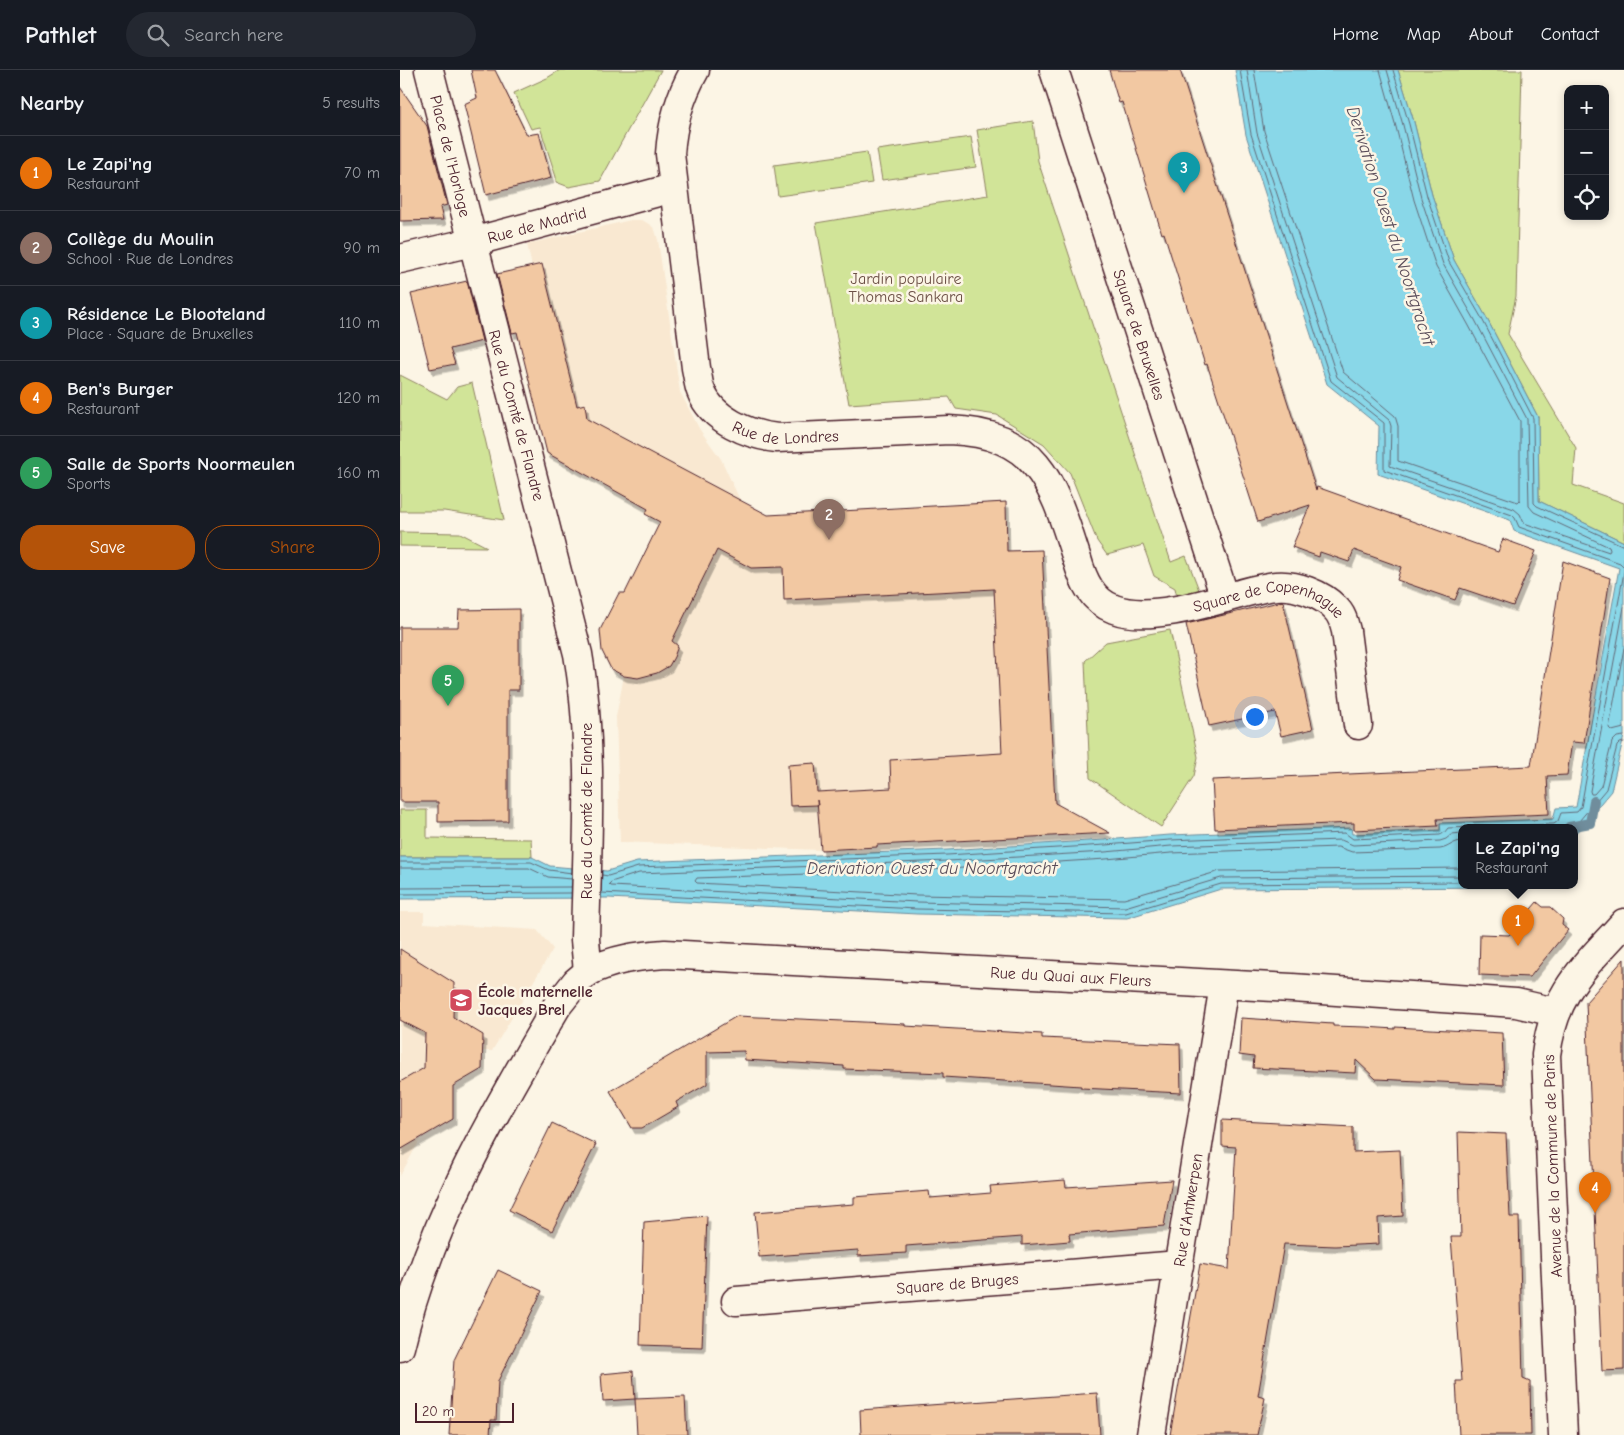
<!DOCTYPE html>
<meta charset="utf-8">
<style>
body{margin:0;font-family:"Comic Neue",sans-serif;background:#242831;color:#f1f3f6}
.controls{position:absolute;right:15px;top:15px;display:grid;overflow:hidden;border-radius:10px;box-shadow:0 2px 8px #0003}
.controls button{width:45px;height:45px;display:grid;place-items:center;padding:0;border:0;border-bottom:1px solid #363941;background:#171b24;color:#f1f3f6;font:25px sans-serif}
.scale{position:absolute;left:15px;bottom:12px;width:99px;box-sizing:border-box;padding-left:5px;border:2px solid #4a1f2b;border-top:0;font-size:14px;line-height:18px;white-space:nowrap;color:#4a1f2b;-webkit-text-stroke:4px #fcf5e5;paint-order:stroke}
.you{position:absolute;left:854px;top:646px;width:18px;height:18px;margin:-12px;border:4px solid #fff;border-radius:50%;background:#1a73e8;box-shadow:0 0 0 8px #1a73e833}
.badge{display:grid;place-items:center;width:32px;height:32px;border-radius:50%;background:#b45309;color:#fff;font-size:16px;font-weight:700}
.pin{position:absolute;translate:-50% -41px;filter:drop-shadow(0 1px 2px #0008)}
.pin::after{content:'';position:absolute;top:26px;width:18px;height:15px;background:inherit;clip-path:polygon(0 0,100% 0,50% 100%)}
.popup{position:absolute;left:1058px;top:754px;width:120px;height:65px;box-sizing:border-box;display:grid;place-content:center;border-radius:10px;background:#171b24;filter:drop-shadow(0 1px 4px #0005);font-size:16px;white-space:nowrap;color:#9ea1a6}
.popup b{font-size:19px;color:#f1f3f6}
.popup::after{content:'';position:absolute;left:50%;top:100%;margin-left:-10px;border:10px solid transparent;border-top-color:#171b24}
.list{margin:0;padding:0;list-style:none}
h2{display:flex;justify-content:space-between;align-items:center;height:65px;margin:0;padding:0 20px;font-size:21px}
h2 small{font-size:16px;font-weight:400;color:#9ea1a6}
.list li{display:grid;grid-template-columns:32px 1fr auto;gap:15px;align-items:center;box-sizing:border-box;height:75px;padding:0 20px;border-top:1px solid #363941}
.list b{display:block;font-size:19px;white-space:nowrap}
.list p{margin:0;font-size:16px;white-space:nowrap;color:#9ea1a6}
.list em{font-size:16px;font-style:normal;color:#9ea1a6}
.actions{display:flex;gap:10px;padding:15px 20px}
.actions a{flex:1;padding:11px 0;border:1px solid #b45309;border-radius:20px;text-align:center;font-size:18px;color:#b45309}
.actions .main{background:#b45309;color:#fff}
.icon{flex:none;width:28px;height:28px;fill:none;stroke:currentColor;stroke-width:2;stroke-linecap:round;stroke-linejoin:round}
.map{position:relative;flex:none;width:1224px;height:1365px;overflow:hidden}
header{display:flex;align-items:center;gap:30px;box-sizing:border-box;height:70px;padding:0 25px;background:#171b24;border-bottom:1px solid #363941}
header strong{font-size:24px}
nav{display:flex;gap:28px;margin-inline-start:auto;font-size:18px}
.search{width:350px;height:45px;background:#242831;display:flex;align-items:center;gap:12px;box-sizing:border-box;padding:0 18px;border-radius:28px;color:#9ea1a6;font-size:19px}
main{display:flex}
aside{flex:1;background:#171b24}
.map>svg:first-child{display:block}
</style>
<header>
<strong>Pathlet</strong>
<div class="search"><svg class="icon" aria-label="search" viewBox="0 0 24 24"><circle cx="10" cy="10" r="6"/><path d="M15 15l6 6"/></svg>Search here</div>
<nav><a>Home</a><a>Map</a><a>About</a><a>Contact</a></nav>
</header>
<main>
<aside>
<h2>Nearby<small>5 results</small></h2>
<ul class="list">
<li><span class="badge" style="background:#e8710a">1</span><div><b>Le Zapi'ng</b><p>Restaurant</p></div><em>70 m</em></li>
<li><span class="badge" style="background:#8d6e63">2</span><div><b>Collège du Moulin</b><p>School · Rue de Londres</p></div><em>90 m</em></li>
<li><span class="badge" style="background:#0f9aa8">3</span><div><b>Résidence Le Blooteland</b><p>Place · Square de Bruxelles</p></div><em>110 m</em></li>
<li><span class="badge" style="background:#e8710a">4</span><div><b>Ben's Burger</b><p>Restaurant</p></div><em>120 m</em></li>
<li><span class="badge" style="background:#2e9e5b">5</span><div><b>Salle de Sports Noormeulen</b><p>Sports</p></div><em>160 m</em></li>
</ul>
<div class="actions"><a class="main">Save</a><a>Share</a></div>
</aside>
<div class="map">
<svg width="1224" height="1365" viewBox="0 0 1224 1365">
<defs>
<filter id="shadow"><feDropShadow dx="3" dy="5.5" stdDeviation="0" flood-color="#0004"/></filter>
</defs>
<rect width="100%" height="100%" fill="#fcf5e5"/>
<filter id="ink" filterUnits="userSpaceOnUse"><feTurbulence type="fractalNoise" baseFrequency=".02" numOctaves="2"/><feDisplacementMap in="SourceGraphic" scale="10" xChannelSelector="R" yChannelSelector="G"/><feConvolveMatrix kernelMatrix="1 2 1 2 8 2 1 2 1" color-interpolation-filters="sRGB"/></filter>
<g filter="url(#ink)">
<!-- built -->
<g fill="#f9e8d1">
<path d="M231,150H241L250,154L255,160L258,170L280,322L300,360L321,389L340,430L354,453L606,432L608,481L642,480L655,733L710,763L494,774L477,769V777L421,780L220,772L216,647L224,606L211,599L205,588L202,581L200,560L219,523H225L260,452L245,444L247,439L153,386L148,387L102,203L132,197L127,174Z"/>
<path d="M0,842H24V853L137,860L153,879L92,981H83L82,999L53,1016V1049L21,1068L0,1106Z"/>
</g>
<!-- green -->
<g fill="#d1e498" stroke="#8e8262">
<path d="M160,0H261L200,111L169,117L156,112V107L140,57L131,59L114,23L147,8Z"/>
<path d="M998,0H1122L1116,226L1108,264L1176,378L1173,415L1224,433V472L1139,431L1138,347L1085,245L1054,190L1032,125L1014,52Z"/>
<path d="M633,51L638,91L771,492L786,486L799,520L777,527L775,518L754,506L743,475L707,485L697,471L670,403L644,374L597,345L556,339L549,327L449,334L416,153L588,125L577,60Z"/>
<path d="M571,67L576,97L482,110L477,80Z"/>
<path d="M467,82L472,113L378,126L374,95Z"/>
<path d="M0,305L47,329L57,317L72,313L104,450L44,441H0Z"/>
<path d="M0,462L60,463L87,477L0,476Z"/>
<path d="M770,560L798,687L794,706L761,757L690,708L685,591L706,572Z"/>
<path d="M0,740H27V768L131,769L132,787H0Z"/>
</g>
<!-- water -->
<path fill="#89d7e8" stroke="#708d9c" d="M835,0H998L1014,52L1032,125L1054,190L1085,245L1138,347L1139,431L1224,472V666L1211,721L1174,765V757H1062V815H1111L1108,817L821,819L727,848L517,844L209,828L0,829V787H132L150,796L207,801L237,792L547,780L704,770L770,765L951,758L952,764L1040,760V753L1153,749L1156,738L1176,737L1219,498L1114,461L1110,450L978,404L979,356L927,314L846,65Z"/>
<g fill="none" stroke-linecap="round" stroke-linejoin="round">
<!-- shore -->
<g stroke="#636977" stroke-width="1">
<path d="M840,0L851,64L931,311L984,353V400L1112,445L1115,448L1119,457L1220,493L1224,497"/>
<path d="M847,0L857,63L937,307L989,350L991,356L990,396L1114,439L1120,444L1124,453L1209,482L1210,480L1209,477L1134,442L1129,436L1127,349L1075,250L1043,194L1021,128L1003,55L987,0"/>
<path d="M854,0L864,61L943,302L995,346L998,356V391L1118,432L1120,430V351L1068,254L1036,197L1014,130L996,57L980,0"/>
<path d="M993,0L1009,54L1027,126L1049,192L1081,247L1133,348L1134,433L1137,436L1224,476"/>
<path d="M1224,537L1190,721L1191,724H1194L1201,716L1212,672L1217,667L1224,666"/>
<path d="M1224,578L1209,658L1212,661L1224,658"/>
<path d="M1174,757L1206,719L1217,676L1220,673L1224,672"/>
<path d="M1062,763L1052,764L1046,769L1040,771L953,775L941,770L771,776L705,782L548,791L239,803L211,812L209,814L211,816L517,832L725,837L821,808L1062,806"/>
<path d="M1062,771C1053,771 1049,778 1040,779L952,782L938,777L771,783L706,789L548,799L297,808L295,811L297,813L517,825L724,829L820,801L1062,798"/>
<path d="M0,792H131L149,800L172,803"/>
<path d="M0,798H129L148,807L172,809"/>
<path d="M202,805L208,806L238,797L547,785L705,775L770,770L945,763L953,769L1040,765L1044,763L1048,758L1154,754L1158,751L1161,743L1177,742L1181,737L1224,502"/>
<path d="M0,818L171,817"/>
<path d="M201,823L517,839L726,843L821,814L1062,812"/>
<path d="M0,824L171,823"/>
</g>
<!-- stream -->
<path stroke="#708d9c" stroke-width="10" d="M1169,757L1190,753L1194,731"/>
</g>
<!-- building -->
<g fill="#f2c8a2" stroke="#4a1f2b" filter="url(#shadow)">
<path d="M71,0H95L127,65L139,63L151,108L86,125L64,34L77,28Z"/>
<path d="M709,0H780L916,420L917,417L1098,482L1103,469L1136,481L1113,536L1060,518L1055,530L997,510L1001,497L954,480L949,492L920,482L919,487L892,477L910,435L858,452L807,294L805,295L764,163L762,164L722,32L719,33Z"/>
<path d="M0,17L27,56L47,135L40,137L43,150L0,151Z"/>
<path d="M142,194L177,336L185,334L187,349L368,445L606,432L607,481L642,480L655,733L710,763L477,775V777L421,780L417,730L418,735L390,736L388,695L415,693L417,722L491,718L490,690L602,683L594,519L384,530L383,497L351,498L317,480L272,571L278,576L274,587L269,596L257,603L238,608L224,606L211,599L202,581L200,560L219,523H225L260,452L245,444L248,439L147,383L117,262L112,263L97,204Z"/>
<path d="M67,211L82,271L50,279L55,294L30,299L11,224Z"/>
<path d="M1163,491L1210,508L1184,673L1172,672L1167,705L1147,706L1149,744L1037,749L1038,756L954,760V753L815,759L812,710L1131,696Z"/>
<path d="M883,531L913,659L881,666L875,642L809,656L786,554Z"/>
<path d="M119,539V620H108V751L38,752V732H0V557H58L59,540Z"/>
<path d="M1137,832L1143,837H1150L1163,849L1162,855L1168,860L1130,907L1079,905L1080,864L1109,865Z"/>
<path d="M0,879L54,913L53,947L83,965L82,999L53,1016V1049L0,1080V1012L24,998L25,963L0,950Z"/>
<path d="M1224,889V1300L1202,1301L1186,932Z"/>
<path d="M337,946L505,954V956L642,964V968L780,974L781,1023L681,1018V1016L543,1007V1003L444,999V996L345,990L344,981L307,982V1014L276,1032L278,1037L242,1058H232L210,1021Z"/>
<path d="M841,948L933,954V956L965,957L995,959V957L1102,963L1104,1015L976,1009L956,990L955,1003L853,998L854,987L839,985Z"/>
<path d="M822,1050L953,1057V1082L1000,1080L1003,1146L978,1148L979,1174L935,1176L884,1174L858,1326L865,1328L857,1365H770L800,1194L829,1199L836,1077L822,1076Z"/>
<path d="M152,1053L196,1074L152,1161L109,1140Z"/>
<path d="M1058,1062L1106,1064L1110,1147H1119L1123,1309L1130,1312L1131,1365H1059L1056,1311H1062L1051,1167H1061Z"/>
<path d="M665,1110L666,1117L772,1110L764,1156L669,1164L670,1171L622,1175V1167L506,1176V1183L458,1186V1180L359,1187L355,1142L454,1134V1127L492,1124L529,1121L530,1128L591,1123L590,1116Z"/>
<path d="M307,1146L302,1277L240,1275L244,1152Z"/>
<path d="M98,1200L142,1221L98,1311L96,1350H91L90,1365H49L54,1290Z"/>
<path d="M233,1301L235,1329L203,1331L201,1304Z"/>
<path d="M697,1323L700,1365H461L460,1340Z"/>
<path d="M285,1327L287,1365H237L235,1329Z"/>
</g>
<g fill="none" stroke-linecap="round" stroke-linejoin="round">
<!-- street casing -->
<g stroke="#4a1f2b" stroke-width="31">
<g id="street">
<path id="s1" d="M295,0C280,26 272,54 270,84L296,298C298,306 298,314 301,321C312,350 349,365 377,368L549,360C640,363 653,415 677,489C683,510 692,531 714,539C748,552 808,533 843,523C854,520 865,517 876,516C895,514 922,524 935,538C942,544 944,553 946,561L958,655"/>
<path id="s2" d="M654,0L825,528"/>
<path id="s3" d="M0,189L72,172L273,118"/>
<path id="s4" d="M188,902C213,889 238,886 265,884L892,918L1116,933L1155,942"/>
<path id="s5" d="M336,1231L779,1195"/>
<path d="M0,1277C29,1154 93,1044 157,936L176,912L188,902L185,870C187,775 194,678 178,584L29,0"/>
<path id="s6" d="M751,1365L824,915"/>
</g>
</g>
<!-- secondary casing -->
<g stroke="#4a1f2b" stroke-width="31">
<path id="secondary" d="M1163,1365L1146,985C1154,921 1184,898 1224,853"/>
</g>
<!-- street -->
<use href="#street" stroke="#fcf5e5" stroke-width="28"/>
<!-- secondary -->
<use href="#secondary" stroke="#fcf5e5" stroke-width="28"/>
</g>
</g>
<!-- icons -->
<defs>
<g id="school-square" transform="scale(1.25)"><rect x="-9" y="-9" width="18" height="18" rx="4" fill="#d1495b" stroke="#fcf5e5"/><path d="M0-5L7-2L0 1L-7-2ZM-4 1L0 2.5L4 1V4Q0 6-4 4Z" fill="#fff"/></g>
</defs>
<g fill-rule="evenodd">
<use href="#school-square" x="61" y="930"/>
</g>
<g text-anchor="middle" stroke-width="5" stroke-linejoin="round" paint-order="stroke">
<!-- street labels -->
<g font-size="16" fill="#4a1f2b" stroke="#fcf5e5">
<text transform="translate(51 86) rotate(76)" y="6">Place de l'Horloge</text>
<text dy="6" stroke="none"><textPath href="#s3" startOffset="141">Rue de Madrid</textPath></text>
<text dy="6" stroke="none"><textPath href="#s2" startOffset="278">Square de Bruxelles</textPath></text>
<text transform="translate(117 345) rotate(75)" y="6">Rue du Comté de Flandre</text>
<text dy="6" stroke="none"><textPath href="#s1" startOffset="429">Rue de Londres</textPath></text>
<text dy="6" stroke="none"><textPath href="#s1" startOffset="1018">Square de Copenhague</textPath></text>
<text transform="translate(186 741) rotate(-90)" y="6">Rue du Comté de Flandre</text>
<text dy="6" stroke="none"><textPath href="#s4" startOffset="486">Rue du Quai aux Fleurs</textPath></text>
<text transform="translate(1152 1096) rotate(-92)" y="6">Avenue de la Commune de Paris</text>
<text dy="6" stroke="none"><textPath href="#s6" startOffset="228">Rue d'Antwerpen</textPath></text>
<text dy="6" stroke="none"><textPath href="#s5" startOffset="222">Square de Bruges</textPath></text>
</g>
<!-- park labels -->
<g font-size="16" fill="#6c5046" stroke="#fcf5e5">
<text x="506" y="214">Jardin populaire<tspan x="506" dy="18">Thomas Sankara</tspan></text>
</g>
<!-- poi labels -->
<g font-size="16" font-weight="bold" fill="#4a1f2b" stroke="#fcf5e5" text-anchor="start">
<text x="78" y="927">École maternelle<tspan x="78" dy="18">Jacques Brel</tspan></text>
</g>
<!-- water labels -->
<g font-size="18" font-style="italic" fill="#5a4d5a" stroke="#fcf5e5">
<text transform="translate(991 156) rotate(72)" y="6">Derivation Ouest du Noortgracht</text>
<text x="532" y="804">Derivation Ouest du Noortgracht</text>
</g>
</g>
</svg>
<div class="controls">
<button>+</button>
<button>−</button>
<button><svg class="icon" aria-label="locate" viewBox="0 0 24 24"><circle cx="12" cy="12" r="6"/><path d="M12 2v4M12 18v4M2 12h4M18 12h4"/></svg></button>
</div>
<div class="scale">20 m</div>
<div class="you"></div>
<div class="pin badge" style="left:1118px;top:876px;background:#e8710a">1</div>
<div class="popup"><b>Le Zapi'ng</b>Restaurant</div>
<div class="pin badge" style="left:429px;top:470px;background:#8d6e63">2</div>
<div class="pin badge" style="left:784px;top:123px;background:#0f9aa8">3</div>
<div class="pin badge" style="left:1195px;top:1143px;background:#e8710a">4</div>
<div class="pin badge" style="left:48px;top:636px;background:#2e9e5b">5</div>
</div>
</main>
